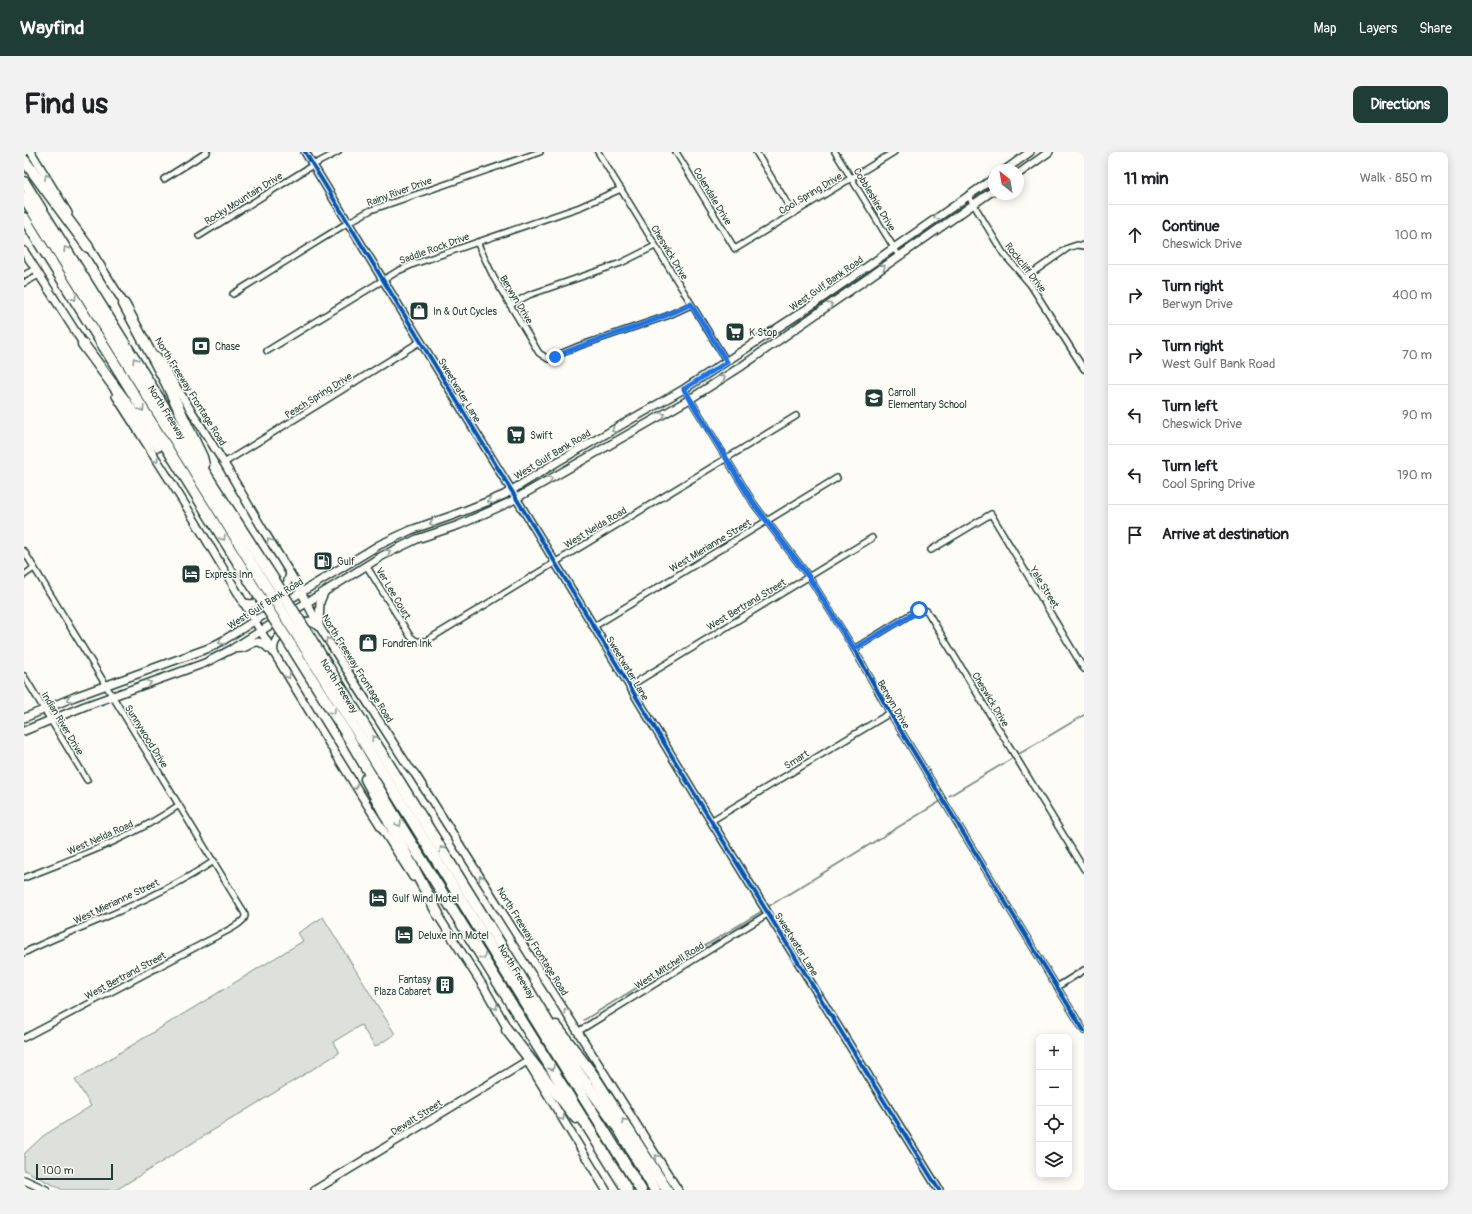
<!DOCTYPE html>
<meta charset="utf-8">
<style>
body{margin:0;font-family:Pangolin,sans-serif;background:#f2f2f2;color:#202124}
.controls{position:absolute;right:12px;bottom:12px;display:grid;overflow:hidden;border-radius:8px;box-shadow:0 2px 10px #0003}
.controls button{width:36px;height:36px;display:grid;place-items:center;padding:0;border:0;border-bottom:1px solid #e0e0e0;background:#fff;color:#202124;font:20px sans-serif}
.compass{position:absolute;left:964px;top:12px;width:36px;height:36px;border-radius:50%;background:#fff;box-shadow:0 2px 10px #0003;rotate:329deg}
.scale{position:absolute;left:12px;bottom:10px;width:77px;box-sizing:border-box;padding-left:4px;border:2px solid #1f3d34;border-top:0;font-size:11px;line-height:14px;white-space:nowrap;color:#1f3d34;-webkit-text-stroke:3px #fdfcf7;paint-order:stroke}
.stop{position:absolute;width:12px;height:12px;margin:-9px;border:3px solid #1a73e8;border-radius:50%;background:#fff}
.stop.end{background:#1a73e8;border-color:#fff;box-shadow:0 1px 4px #0008}
.list{margin:0;padding:0;list-style:none}
h2{display:flex;justify-content:space-between;align-items:center;height:52px;margin:0;padding:0 16px;font-size:17px}
h2 small{font-size:13px;font-weight:400;color:#757577}
.list li{display:grid;grid-template-columns:26px 1fr auto;gap:12px;align-items:center;box-sizing:border-box;height:60px;padding:0 16px;border-top:1px solid #e0e0e0}
.list b{display:block;font-size:15px;white-space:nowrap}
.list p{margin:0;font-size:13px;white-space:nowrap;color:#757577}
.list em{font-size:13px;font-style:normal;color:#757577}
.icon{flex:none;width:22px;height:22px;fill:none;stroke:currentColor;stroke-width:2;stroke-linecap:round;stroke-linejoin:round}
.map{position:relative;flex:none;width:1060px;height:1038px;overflow:hidden;border-radius:8px}
header{display:flex;align-items:center;gap:24px;box-sizing:border-box;height:56px;padding:0 20px;background:#1f3d34;color:#fff}
header strong{font-size:19px}
nav{display:flex;gap:22px;margin-inline-start:auto;font-size:14px}
.intro{display:flex;align-items:center;justify-content:space-between;box-sizing:border-box;height:96px;padding:0 24px}
h1{margin:0;font-size:28px}
.button{padding:10px 18px;border-radius:8px;background:#1f3d34;color:#fff;font-size:14px;font-weight:700}
main{display:flex;gap:24px;padding:0 24px}
aside{flex:1;background:#fff;border-radius:8px;box-shadow:0 2px 10px #0003}
.map>svg:first-child{display:block}
</style>
<header>
<strong>Wayfind</strong>
<nav><a>Map</a><a>Layers</a><a>Share</a></nav>
</header>
<div class="intro"><h1>Find us</h1><a class="button">Directions</a></div>
<main>
<div class="map">
<svg width="1060" height="1038" viewBox="0 0 1060 1038">
<rect width="100%" height="100%" fill="#fdfcf7"/>
<filter id="ink" filterUnits="userSpaceOnUse"><feTurbulence type="fractalNoise" baseFrequency=".025" numOctaves="2"/><feDisplacementMap in="SourceGraphic" scale="8" xChannelSelector="R" yChannelSelector="G"/><feConvolveMatrix kernelMatrix="1 2 1 2 8 2 1 2 1" color-interpolation-filters="sRGB"/></filter>
<g filter="url(#ink)">
<!-- green -->
<path fill="#dde0db" stroke="#7e8e88" d="M299,765L371,882L351,895L337,873L309,890L315,901L92,1038H39L0,1018V1002L19,984L67,954L51,928L279,789L274,781Z"/>
<g fill="none" stroke-linecap="round" stroke-linejoin="round">
<!-- stream -->
<g stroke="#75877f" stroke-width="1.5">
<path d="M995,602L1060,563"/>
<path d="M925,644L987,607"/>
<path d="M745,754L917,649"/>
<path d="M560,868L738,759"/>
</g>
<!-- minor casing -->
<g stroke="#1f3d34" stroke-width="8">
<g id="minor">
<path d="M574,0L703,210"/>
<path d="M652,0L711,97L870,0"/>
<path d="M732,0L769,61"/>
<path d="M811,0L875,104"/>
<path d="M140,27L183,0"/>
<path d="M944,43L979,101L1006,132L1060,217"/>
<path d="M175,84L289,13L314,0"/>
<path d="M453,90L470,126L515,201L524,207L555,194L643,164L667,153"/>
<path d="M0,123L11,117"/>
<path d="M1001,126L1044,96L1053,93L1060,94"/>
<path d="M0,131L15,123"/>
<path d="M209,142L325,70L347,58L516,0"/>
<path d="M486,153L505,143L597,111L631,94"/>
<path d="M243,199L374,119L390,112L556,55L597,37"/>
<path d="M660,237L730,352L785,425L830,497L866,561L1060,879"/>
<path d="M200,311L397,189"/>
<path d="M907,398L967,362L1060,517"/>
<path d="M0,399L217,755C219,758 221,761 221,764C220,772 198,781 191,785L0,886"/>
<path d="M342,413L386,484L392,489H402L772,264"/>
<path d="M0,423L10,416"/>
<path d="M569,475L813,326"/>
<path d="M830,497L892,459L897,457L903,459L1060,717"/>
<path d="M0,524L63,628"/>
<path d="M606,534L848,386"/>
<path d="M687,669L866,561"/>
<path d="M0,726C53,705 108,686 155,653"/>
<path d="M0,801C24,788 50,779 75,768C115,751 154,733 190,709"/>
<path d="M1033,835L1060,818"/>
<path d="M555,879L745,761"/>
</g>
</g>
<!-- tertiary casing -->
<g stroke="#1f3d34" stroke-width="10">
<g id="tertiary">
<path d="M281,0L514,382L687,669L915,1038"/>
<path d="M291,1038L503,909"/>
</g>
</g>
<!-- secondary casing -->
<g stroke="#1f3d34" stroke-width="10">
<g id="secondary">
<path d="M7,0L44,61"/>
<path d="M981,18L1006,0"/>
<path d="M994,22L1025,0"/>
<path d="M63,92L103,156"/>
<path d="M0,99L62,196"/>
<path d="M133,204L200,311L238,376L274,434L295,474L352,564L384,614L391,622L654,1038"/>
<path d="M92,244C119,287 148,330 174,374C244,492 315,610 389,725"/>
<path d="M252,439L263,432L266,422"/>
<path d="M219,451L229,452L241,445"/>
<path d="M266,461L358,404L393,387L435,373L484,351L666,247L718,214L970,38"/>
<path d="M273,473L285,469L295,474"/>
<path d="M295,473L296,450L300,441"/>
<path d="M209,497C212,496 216,497 219,496C231,491 233,485 245,497"/>
<path d="M250,501C248,490 254,485 262,479"/>
<path d="M0,566L50,545L185,496L200,488L230,469L355,393L387,378L430,363L480,343L533,310L660,237L781,158L970,26"/>
<path d="M0,579L61,554L181,511L208,497L256,467"/>
<path d="M411,759L461,837L486,881"/>
<path d="M505,912L582,1038"/>
<path d="M0,1028L22,1038"/>
</g>
</g>
<!-- motorway casing -->
<g stroke="#1f3d34" stroke-width="13">
<g id="motorway">
<path d="M0,8L64,95"/>
<path id="s1" d="M0,30L183,324L250,428"/>
<path d="M0,45L241,433"/>
<path d="M0,66L232,439"/>
<path d="M100,152L143,232L178,305L180,313"/>
<path d="M59,192L134,294"/>
<path id="s2" d="M283,481L490,814L554,920L595,977L631,1038"/>
<path d="M275,486L617,1038"/>
<path d="M266,492L320,578L378,676L603,1038"/>
<path d="M342,627L414,762"/>
<path d="M532,874L569,923L643,1038"/>
<path d="M483,878L552,966"/>
</g>
</g>
<!-- minor -->
<use href="#minor" stroke="#fdfcf7" stroke-width="5"/>
<!-- tertiary -->
<use href="#tertiary" stroke="#fdfcf7" stroke-width="7"/>
<!-- secondary -->
<use href="#secondary" stroke="#fdfcf7" stroke-width="7"/>
<!-- motorway -->
<use href="#motorway" stroke="#fdfcf7" stroke-width="10"/>
<!-- motorway-bridge casing -->
<g stroke="#1f3d34" stroke-width="13" stroke-linecap="butt">
<g id="motorway-bridge">
<path d="M250,428L283,481"/>
<path d="M241,433L275,486"/>
<path d="M232,439L266,492"/>
</g>
</g>
<!-- motorway-bridge -->
<use href="#motorway-bridge" stroke="#fdfcf7" stroke-width="10"/>
<!-- cycleway casing -->
<g stroke="#fdfcf7" stroke-width="6">
<g id="cycleway">
<path d="M281,0L514,382L687,669L915,1038"/>
<path d="M660,237L730,352L785,425L830,497L866,561L1060,879"/>
</g>
</g>
<!-- cycleway -->
<use href="#cycleway" stroke="#0057b8" stroke-width="4"/>
</g>
<!-- one-way arrows -->
<defs><path id="oneway-chevron" d="M-2-3.5L2.5 0L-2 3.5" fill="none" stroke-width="1.6" stroke-linecap="round" stroke-linejoin="round"/></defs>
<g stroke="#8e9c96">
<use href="#oneway-chevron" transform="translate(23 25) rotate(-121)"/>
<use href="#oneway-chevron" transform="translate(912 65) rotate(146)"/>
<use href="#oneway-chevron" transform="translate(42 97) rotate(-122)"/>
<use href="#oneway-chevron" transform="translate(859 115) rotate(-35)"/>
<use href="#oneway-chevron" transform="translate(50 146) rotate(58)"/>
<use href="#oneway-chevron" transform="translate(806 153) rotate(-34)"/>
<use href="#oneway-chevron" transform="translate(111 208) rotate(-122)"/>
<use href="#oneway-chevron" transform="translate(699 226) rotate(-33)"/>
<use href="#oneway-chevron" transform="translate(118 257) rotate(58)"/>
<use href="#oneway-chevron" transform="translate(639 263) rotate(-30)"/>
<use href="#oneway-chevron" transform="translate(590 278) rotate(150)"/>
<use href="#oneway-chevron" transform="translate(132 308) rotate(58)"/>
<use href="#oneway-chevron" transform="translate(526 327) rotate(-29)"/>
<use href="#oneway-chevron" transform="translate(466 349) rotate(157)"/>
<use href="#oneway-chevron" transform="translate(408 371) rotate(162)"/>
<use href="#oneway-chevron" transform="translate(199 386) rotate(58)"/>
<use href="#oneway-chevron" transform="translate(245 389) rotate(-122)"/>
<use href="#oneway-chevron" transform="translate(364 400) rotate(-27)"/>
<use href="#oneway-chevron" transform="translate(304 488) rotate(-122)"/>
<use href="#oneway-chevron" transform="translate(197 490) rotate(152)"/>
<use href="#oneway-chevron" transform="translate(264 524) rotate(59)"/>
<use href="#oneway-chevron" transform="translate(125 531) rotate(-20)"/>
<use href="#oneway-chevron" transform="translate(45 547) rotate(157)"/>
<use href="#oneway-chevron" transform="translate(309 560) rotate(58)"/>
<use href="#oneway-chevron" transform="translate(350 586) rotate(-122)"/>
<use href="#oneway-chevron" transform="translate(331 635) rotate(58)"/>
<use href="#oneway-chevron" transform="translate(375 672) rotate(59)"/>
<use href="#oneway-chevron" transform="translate(418 697) rotate(-122)"/>
<use href="#oneway-chevron" transform="translate(457 726) rotate(-123)"/>
<use href="#oneway-chevron" transform="translate(459 805) rotate(58)"/>
<use href="#oneway-chevron" transform="translate(471 855) rotate(62)"/>
<use href="#oneway-chevron" transform="translate(542 859) rotate(-123)"/>
<use href="#oneway-chevron" transform="translate(528 916) rotate(58)"/>
<use href="#oneway-chevron" transform="translate(538 966) rotate(58)"/>
<use href="#oneway-chevron" transform="translate(600 969) rotate(-122)"/>
<use href="#oneway-chevron" transform="translate(633 1005) rotate(-122)"/>
</g>
</g>
<g fill="none" stroke-linecap="round" stroke-linejoin="round" filter="url(#ink)">
<!-- route -->
<path stroke="#1a73e8" stroke-width="5" d="M531,205C575,184 623,175 667,152L703,210L660,237L730,352L785,425L830,497L895,458"/>
</g>
<!-- icons -->
<defs>
<g id="shop-square" transform="scale(1)"><rect x="-9" y="-9" width="18" height="18" rx="4" fill="#1f3d34" stroke="#fdfcf7"/><path d="M-5-2.5h2.3a2.7 3.5 0 0 1 5.4 0H5L5.5 6h-11ZM-1.5-2.5h3a1.5 2.3 0 0 0-3 0Z" fill="#fff"/></g>
<g id="supermarket-square" transform="scale(1)"><rect x="-9" y="-9" width="18" height="18" rx="4" fill="#1f3d34" stroke="#fdfcf7"/><path d="M-6-5.5h2.5l.6 2H6L4.5 2H-2.5L-4.4-4H-6ZM-1.5 3.2a1.3 1.3 0 1 0 .1 0ZM3 3.2a1.3 1.3 0 1 0 .1 0Z" fill="#fff"/></g>
<g id="bank-square" transform="scale(1)"><rect x="-9" y="-9" width="18" height="18" rx="4" fill="#1f3d34" stroke="#fdfcf7"/><path d="M-6-4H6V4H-6ZM0-2.3a2.3 2.3 0 1 0 0 4.6a2.3 2.3 0 1 0 0-4.6Z" fill="#fff"/></g>
<g id="school-square" transform="scale(1)"><rect x="-9" y="-9" width="18" height="18" rx="4" fill="#1f3d34" stroke="#fdfcf7"/><path d="M0-5L7-2L0 1L-7-2ZM-4 1L0 2.5L4 1V4Q0 6-4 4Z" fill="#fff"/></g>
<g id="fuel-square" transform="scale(1)"><rect x="-9" y="-9" width="18" height="18" rx="4" fill="#1f3d34" stroke="#fdfcf7"/><path d="M-5.5-6h7V0h2V4h1.3V-2.5L3-4.5l.8-.8L6-3V5H2.5V1h-1V6h-7ZM-4.2-4.7v3.2H.2V-4.7Z" fill="#fff"/></g>
<g id="hotel-square" transform="scale(1)"><rect x="-9" y="-9" width="18" height="18" rx="4" fill="#1f3d34" stroke="#fdfcf7"/><path d="M-6-4.5h1.5V1H6V5H4.5V3h-9V5H-6ZM-4 0a1.8 1.8 0 1 1 3.6 0ZM.5 0V-2.5h3Q6-2.5 6 0Z" fill="#fff"/></g>
<g id="building-square" transform="scale(1)"><rect x="-9" y="-9" width="18" height="18" rx="4" fill="#1f3d34" stroke="#fdfcf7"/><path d="M-4-6H4V6H1V3H-1V6H-4ZM-2.5-4.3h1.7v1.8h-1.7ZM.8-4.3h1.7v1.8H.8ZM-2.5-1h1.7V.8h-1.7ZM.8-1h1.7V.8H.8Z" fill="#fff"/></g>
</defs>
<g fill-rule="evenodd">
<use href="#shop-square" x="395" y="159"/>
<use href="#supermarket-square" x="711" y="180"/>
<use href="#bank-square" x="177" y="194"/>
<use href="#school-square" x="850" y="246"/>
<use href="#supermarket-square" x="492" y="283"/>
<use href="#fuel-square" x="299" y="409"/>
<use href="#hotel-square" x="167" y="422"/>
<use href="#shop-square" x="344" y="491"/>
<use href="#hotel-square" x="354" y="746"/>
<use href="#hotel-square" x="380" y="783"/>
<use href="#building-square" x="421" y="833"/>
</g>
<g text-anchor="middle" stroke-width="3" stroke-linejoin="round" paint-order="stroke">
<!-- street labels -->
<g font-size="10" fill="#1f3d34" stroke="#fdfcf7">
<text transform="translate(375 39) rotate(-20)" y="4">Rainy River Drive</text>
<text transform="translate(786 41) rotate(-31)" y="4">Cool Spring Drive</text>
<text transform="translate(689 44) rotate(59)" y="4">Colendale Drive</text>
<text transform="translate(219 46) rotate(-32)" y="4">Rocky Mountain Drive</text>
<text transform="translate(851 47) rotate(59)" y="4">Cobbleshire Drive</text>
<text transform="translate(410 96) rotate(-20)" y="4">Saddle Rock Drive</text>
<text transform="translate(646 100) rotate(59)" y="4">Cheswick Drive</text>
<text transform="translate(1002 115) rotate(52)" y="4">Rockcliff Drive</text>
<text transform="translate(802 131) rotate(-35)" y="4">West Gulf Bank Road</text>
<text transform="translate(493 147) rotate(59)" y="4">Berwyn Drive</text>
<text transform="translate(436 238) rotate(59)" y="4">Sweetwater Lane</text>
<text transform="translate(167 239) rotate(58)" y="4">North Freeway Frontage Road</text>
<text transform="translate(294 243) rotate(-32)" y="4">Peach Spring Drive</text>
<text dy="4" stroke="none"><textPath href="#s1" startOffset="271">North Freeway</textPath></text>
<text transform="translate(528 302) rotate(-31)" y="4">West Gulf Bank Road</text>
<text transform="translate(571 375) rotate(-31)" y="4">West Nelda Road</text>
<text transform="translate(686 393) rotate(-31)" y="4">West Mierianne Street</text>
<text transform="translate(1021 435) rotate(59)" y="4">Yale Street</text>
<text transform="translate(370 441) rotate(59)" y="4">Ver Lee Court</text>
<text transform="translate(241 451) rotate(-32)" y="4">West Gulf Bank Road</text>
<text transform="translate(722 452) rotate(-31)" y="4">West Bertrand Street</text>
<text transform="translate(334 516) rotate(58)" y="4">North Freeway Frontage Road</text>
<text transform="translate(604 516) rotate(59)" y="4">Sweetwater Lane</text>
<text dy="4" stroke="none"><textPath href="#s2" startOffset="62">North Freeway</textPath></text>
<text transform="translate(967 547) rotate(59)" y="4">Cheswick Drive</text>
<text transform="translate(870 552) rotate(60)" y="4">Berwyn Drive</text>
<text transform="translate(39 571) rotate(59)" y="4">Indian River Drive</text>
<text transform="translate(123 584) rotate(58)" y="4">Sunnywood Drive</text>
<text transform="translate(772 607) rotate(-32)" y="4">Smart</text>
<text transform="translate(76 685) rotate(-24)" y="4">West Nelda Road</text>
<text transform="translate(92 749) rotate(-25)" y="4">West Mierianne Street</text>
<text transform="translate(509 789) rotate(58)" y="4">North Freeway Frontage Road</text>
<text transform="translate(773 792) rotate(58)" y="4">Sweetwater Lane</text>
<text transform="translate(645 813) rotate(-32)" y="4">West Mitchell Road</text>
<text dy="4" stroke="none"><textPath href="#s2" startOffset="398">North Freeway</textPath></text>
<text transform="translate(101 823) rotate(-28)" y="4">West Bertrand Street</text>
<text transform="translate(392 965) rotate(-32)" y="4">Dewalt Street</text>
</g>
<!-- poi labels -->
<g font-size="10" fill="#1f3d34" stroke="#fdfcf7" text-anchor="start">
<text x="409" y="163">In &amp; Out Cycles</text>
<text x="725" y="184">K Stop</text>
<text x="191" y="198">Chase</text>
<text x="864" y="244">Carroll<tspan x="864" dy="12">Elementary School</tspan></text>
<text x="506" y="287">Swift</text>
<text x="313" y="413">Gulf</text>
<text x="181" y="426">Express Inn</text>
<text x="358" y="495">Fondren Ink</text>
<text x="368" y="750">Gulf Wind Motel</text>
<text x="394" y="787">Deluxe Inn Motel</text>
<text x="407" y="831" text-anchor="end">Fantasy<tspan x="407" dy="12">Plaza Cabaret</tspan></text>
</g>
</g>
</svg>
<div class="controls">
<button>+</button>
<button>−</button>
<button><svg class="icon" aria-label="locate" viewBox="0 0 24 24"><circle cx="12" cy="12" r="6"/><path d="M12 2v4M12 18v4M2 12h4M18 12h4"/></svg></button>
<button><svg class="icon" aria-label="layers" viewBox="0 0 24 24"><path d="M12 4l9 5-9 5-9-5zM3 14l9 5 9-5"/></svg></button>
</div>
<svg class="compass" viewBox="-18 -18 36 36"><path d="M0-13l5 13h-10z" fill="#e53935"/><path d="M0 13l5-13h-10z" fill="#757577"/></svg>
<div class="scale">100 m</div>
<div class="stop" style="left:895px;top:458px"></div>
<div class="stop end" style="left:531px;top:205px"></div>
</div>
<aside>
<h2>11 min<small>Walk · 850 m</small></h2>
<ul class="list">
<li><svg class="icon" aria-label="ahead" viewBox="0 0 24 24"><path d="M12 20V5M6 11l6-6 6 6"/></svg><div><b>Continue</b><p>Cheswick Drive</p></div><em>100 m</em></li>
<li><svg class="icon" aria-label="right" viewBox="0 0 24 24"><path d="M7 20v-9h11M14 6l5 5-5 5"/></svg><div><b>Turn right</b><p>Berwyn Drive</p></div><em>400 m</em></li>
<li><svg class="icon" aria-label="right" viewBox="0 0 24 24"><path d="M7 20v-9h11M14 6l5 5-5 5"/></svg><div><b>Turn right</b><p>West Gulf Bank Road</p></div><em>70 m</em></li>
<li><svg class="icon" aria-label="left" viewBox="0 0 24 24"><path d="M17 20v-9H6M10 6l-5 5 5 5"/></svg><div><b>Turn left</b><p>Cheswick Drive</p></div><em>90 m</em></li>
<li><svg class="icon" aria-label="left" viewBox="0 0 24 24"><path d="M17 20v-9H6M10 6l-5 5 5 5"/></svg><div><b>Turn left</b><p>Cool Spring Drive</p></div><em>190 m</em></li>
<li><svg class="icon" aria-label="arrive" viewBox="0 0 24 24"><path d="M6 21V4h12l-3 4 3 4H6"/></svg><div><b>Arrive at destination</b></div></li>
</ul>
</aside>
</main>
